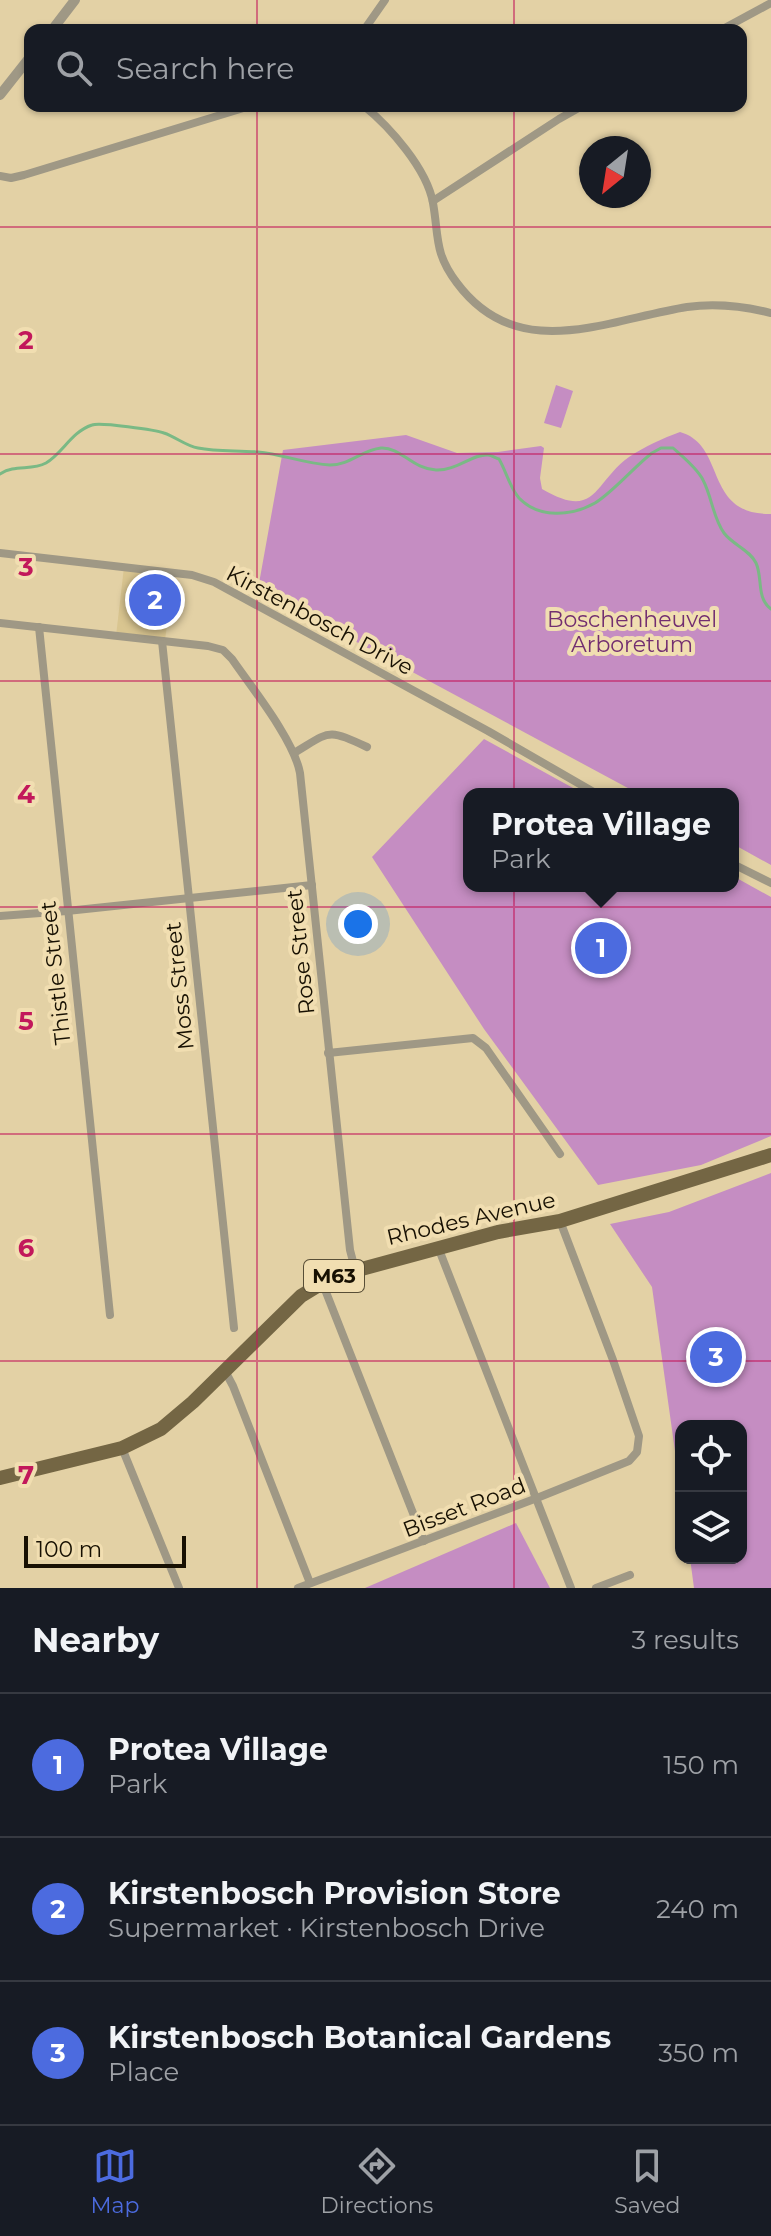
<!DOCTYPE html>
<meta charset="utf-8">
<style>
body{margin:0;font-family:Montserrat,sans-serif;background:#242831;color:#f1f3f6}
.controls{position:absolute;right:24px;bottom:24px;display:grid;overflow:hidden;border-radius:16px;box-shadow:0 2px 6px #0004}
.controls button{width:72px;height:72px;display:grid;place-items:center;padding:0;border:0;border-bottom:2px solid #363941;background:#171b24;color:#f1f3f6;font:40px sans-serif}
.compass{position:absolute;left:579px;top:136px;width:72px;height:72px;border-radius:50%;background:#171b24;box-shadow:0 2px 6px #0004;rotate:210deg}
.scale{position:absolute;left:24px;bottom:20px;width:162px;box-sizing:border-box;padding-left:8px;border:4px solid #171002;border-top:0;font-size:22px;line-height:28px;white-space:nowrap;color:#171002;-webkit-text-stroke:6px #f1deb1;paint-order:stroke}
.you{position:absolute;left:358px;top:924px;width:28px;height:28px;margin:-20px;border:6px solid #fff;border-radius:50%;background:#1a73e8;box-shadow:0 0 0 12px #1a73e833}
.badge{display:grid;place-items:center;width:52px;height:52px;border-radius:50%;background:#4c6bdf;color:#fff;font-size:26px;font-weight:700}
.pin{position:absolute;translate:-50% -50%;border:4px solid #fff;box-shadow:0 2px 8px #0006}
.popup{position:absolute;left:463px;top:788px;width:276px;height:104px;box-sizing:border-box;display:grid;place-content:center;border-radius:16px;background:#171b24;filter:drop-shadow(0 2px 6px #0005);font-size:26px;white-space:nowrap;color:#9ea1a6}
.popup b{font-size:30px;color:#f1f3f6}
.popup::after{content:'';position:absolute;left:50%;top:100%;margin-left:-16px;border:16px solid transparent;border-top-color:#171b24}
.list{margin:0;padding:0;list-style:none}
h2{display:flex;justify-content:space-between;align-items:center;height:104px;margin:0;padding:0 32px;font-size:34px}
h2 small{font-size:26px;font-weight:400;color:#9ea1a6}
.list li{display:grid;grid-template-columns:52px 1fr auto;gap:24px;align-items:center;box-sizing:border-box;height:144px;padding:0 32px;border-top:2px solid #363941}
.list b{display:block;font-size:30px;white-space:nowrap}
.list p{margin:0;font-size:26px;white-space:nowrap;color:#9ea1a6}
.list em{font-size:26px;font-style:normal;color:#9ea1a6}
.icon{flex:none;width:44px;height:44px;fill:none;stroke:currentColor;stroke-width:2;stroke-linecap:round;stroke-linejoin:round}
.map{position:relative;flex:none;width:771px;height:1588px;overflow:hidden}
.search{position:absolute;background:#171b24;box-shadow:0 2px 6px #0004;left:24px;right:24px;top:24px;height:88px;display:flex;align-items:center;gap:20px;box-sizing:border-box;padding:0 28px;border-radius:16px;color:#9ea1a6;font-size:30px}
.sheet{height:536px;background:#171b24}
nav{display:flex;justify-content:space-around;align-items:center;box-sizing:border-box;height:112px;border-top:2px solid #363941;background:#171b24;font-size:22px;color:#9ea1a6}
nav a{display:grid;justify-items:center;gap:4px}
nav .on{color:#4c6bdf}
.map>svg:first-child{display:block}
</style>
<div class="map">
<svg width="771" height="1588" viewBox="0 0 771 1588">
<rect width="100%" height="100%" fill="#e3d1a5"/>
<!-- built -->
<path fill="#d9c590" d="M124,567L173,573L165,641L116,636Z"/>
<!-- green -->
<g fill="#c58dc2">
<path d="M556,385L573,391L561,428L544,423Z"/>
<path d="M680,432C727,445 703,515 771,514V865L733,844V794H639L258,589L283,450L406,435L457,453L498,452L541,446L544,448L540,478L542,489C597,521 593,483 629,457C644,447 663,438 680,432Z"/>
<path d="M484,739L584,794H469V886H733V876L771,897V1136L701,1165L598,1185L484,1029L372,857Z"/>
<path d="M771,1173V1588H694L690,1558H741V1426H681V1494L652,1287L610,1224L669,1212Z"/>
<path d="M516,1523L550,1588H365Z"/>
</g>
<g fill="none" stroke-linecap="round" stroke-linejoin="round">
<!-- stream -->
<path stroke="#7ab985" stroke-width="3" d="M0,474C15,464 31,471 46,463C63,453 71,432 92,425C100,422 156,430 164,433C176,437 186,446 198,448C218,452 238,450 258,452C282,454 306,464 330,465C350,465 362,450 381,448C401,447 412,469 436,470C456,471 474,453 488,455C492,455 495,458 499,459C506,471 510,488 519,498C539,519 572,516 595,503C612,493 635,466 652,453L661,448H673C683,457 697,468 703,480C712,497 713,518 724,533C733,545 750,550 756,563C763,578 756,598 771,609"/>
<!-- minor -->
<g stroke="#9f9885" stroke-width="8">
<path d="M364,30L385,0"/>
<path d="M721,30L771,3"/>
<path d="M364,106C390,127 427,169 433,203C439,237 434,253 457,283C518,365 606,320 687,307C716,303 743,306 771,313"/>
<path d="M0,176L11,178L24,175L250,106"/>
<path d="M433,201L559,119L582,106"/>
<path d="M0,553L192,575L214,582L488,731L597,794"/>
<path d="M0,623L208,646L223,650L232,659C252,688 294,740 300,773L350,1250L355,1269"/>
<path d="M39,627L110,1315"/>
<path d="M162,641L234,1328"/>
<path d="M294,753C331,731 326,728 367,747"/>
<path d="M733,864L771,883"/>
<path d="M0,916L67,911L312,885"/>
<path d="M328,1053L473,1038L486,1048L560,1154"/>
<path d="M438,1247L571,1588"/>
<path d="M322,1282L424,1541"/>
<path d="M225,1371L233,1386L310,1583"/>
<path d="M122,1448L179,1588"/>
<path d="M298,1588L537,1498L629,1461L637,1452L639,1436L613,1360L560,1221"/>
<path d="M596,1588L630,1575"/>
</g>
<!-- tertiary -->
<g stroke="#9f9885" stroke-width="10">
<path d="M52,30L75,0"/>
<path d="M0,95L30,57"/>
</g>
<!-- primary -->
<path stroke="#746644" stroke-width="14" d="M0,1478L122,1448L161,1429L193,1402L301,1296L332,1277L498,1232L560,1221L771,1155"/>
</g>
<!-- grid -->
<path fill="none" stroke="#c2185b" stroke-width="2" stroke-opacity="0.55" d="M257,0V30M514,0V30M257,106V1588M514,106V1588M0,227H771M0,454H771M0,681H771M0,907H771M0,1134H771M0,1361H771"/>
<g text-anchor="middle" stroke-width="8" stroke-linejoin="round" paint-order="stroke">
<!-- shield labels -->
<rect fill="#f1deb1" stroke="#584e36" stroke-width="2" x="304" y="1260" width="60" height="32" rx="6"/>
<g font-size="20" font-weight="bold" fill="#171002">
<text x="334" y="1283">M63</text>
</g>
<!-- park labels -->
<g font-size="22" fill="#722e70" stroke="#f1deb1">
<text x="632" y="627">Boschenheuvel<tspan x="632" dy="25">Arboretum</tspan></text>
</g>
<!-- street labels -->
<g font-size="22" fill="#171002" stroke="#f1deb1">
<text transform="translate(320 620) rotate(28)" y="8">Kirstenbosch Drive</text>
<text transform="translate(300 952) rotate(-96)" y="8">Rose Street</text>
<text transform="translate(55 973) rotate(-96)" y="8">Thistle Street</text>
<text transform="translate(179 986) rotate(-96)" y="8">Moss Street</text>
<text transform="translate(471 1218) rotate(-13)" y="8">Rhodes Avenue</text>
<text transform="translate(464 1507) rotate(-21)" y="8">Bisset Road</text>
</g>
</g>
<g font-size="26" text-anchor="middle" font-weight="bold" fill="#c2185b" stroke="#f1deb1" stroke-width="8" stroke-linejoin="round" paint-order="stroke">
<text x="26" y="349">2</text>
<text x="26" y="576">3</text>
<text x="26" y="803">4</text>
<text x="26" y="1030">5</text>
<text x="26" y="1257">6</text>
<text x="26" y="1484">7</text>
</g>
</svg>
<div class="controls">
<button><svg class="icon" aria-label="locate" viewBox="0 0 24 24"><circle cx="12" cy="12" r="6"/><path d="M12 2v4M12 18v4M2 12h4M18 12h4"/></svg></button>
<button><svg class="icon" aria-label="layers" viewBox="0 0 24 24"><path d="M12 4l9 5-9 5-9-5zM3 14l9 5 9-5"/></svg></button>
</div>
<svg class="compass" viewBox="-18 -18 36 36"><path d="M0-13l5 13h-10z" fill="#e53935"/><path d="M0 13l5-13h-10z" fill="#9ea1a6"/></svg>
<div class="scale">100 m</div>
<div class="you"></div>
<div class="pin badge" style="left:601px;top:948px">1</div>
<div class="popup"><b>Protea Village</b>Park</div>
<div class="pin badge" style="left:155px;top:600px">2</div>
<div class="pin badge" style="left:716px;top:1357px">3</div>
<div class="search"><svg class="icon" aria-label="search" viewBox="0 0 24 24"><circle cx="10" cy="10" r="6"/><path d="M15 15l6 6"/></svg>Search here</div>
</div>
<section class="sheet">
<h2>Nearby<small>3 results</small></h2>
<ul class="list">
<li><span class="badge">1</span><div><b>Protea Village</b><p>Park</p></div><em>150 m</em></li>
<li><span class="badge">2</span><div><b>Kirstenbosch Provision Store</b><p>Supermarket · Kirstenbosch Drive</p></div><em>240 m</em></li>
<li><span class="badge">3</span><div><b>Kirstenbosch Botanical Gardens</b><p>Place</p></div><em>350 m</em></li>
</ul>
</section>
<nav>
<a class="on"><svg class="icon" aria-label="map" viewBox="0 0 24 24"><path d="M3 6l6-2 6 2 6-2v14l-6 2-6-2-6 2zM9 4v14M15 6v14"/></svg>Map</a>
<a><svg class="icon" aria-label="directions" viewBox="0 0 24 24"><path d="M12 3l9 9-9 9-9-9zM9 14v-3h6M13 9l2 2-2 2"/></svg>Directions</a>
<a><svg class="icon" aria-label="saved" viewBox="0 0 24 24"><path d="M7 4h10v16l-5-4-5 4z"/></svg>Saved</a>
</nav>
